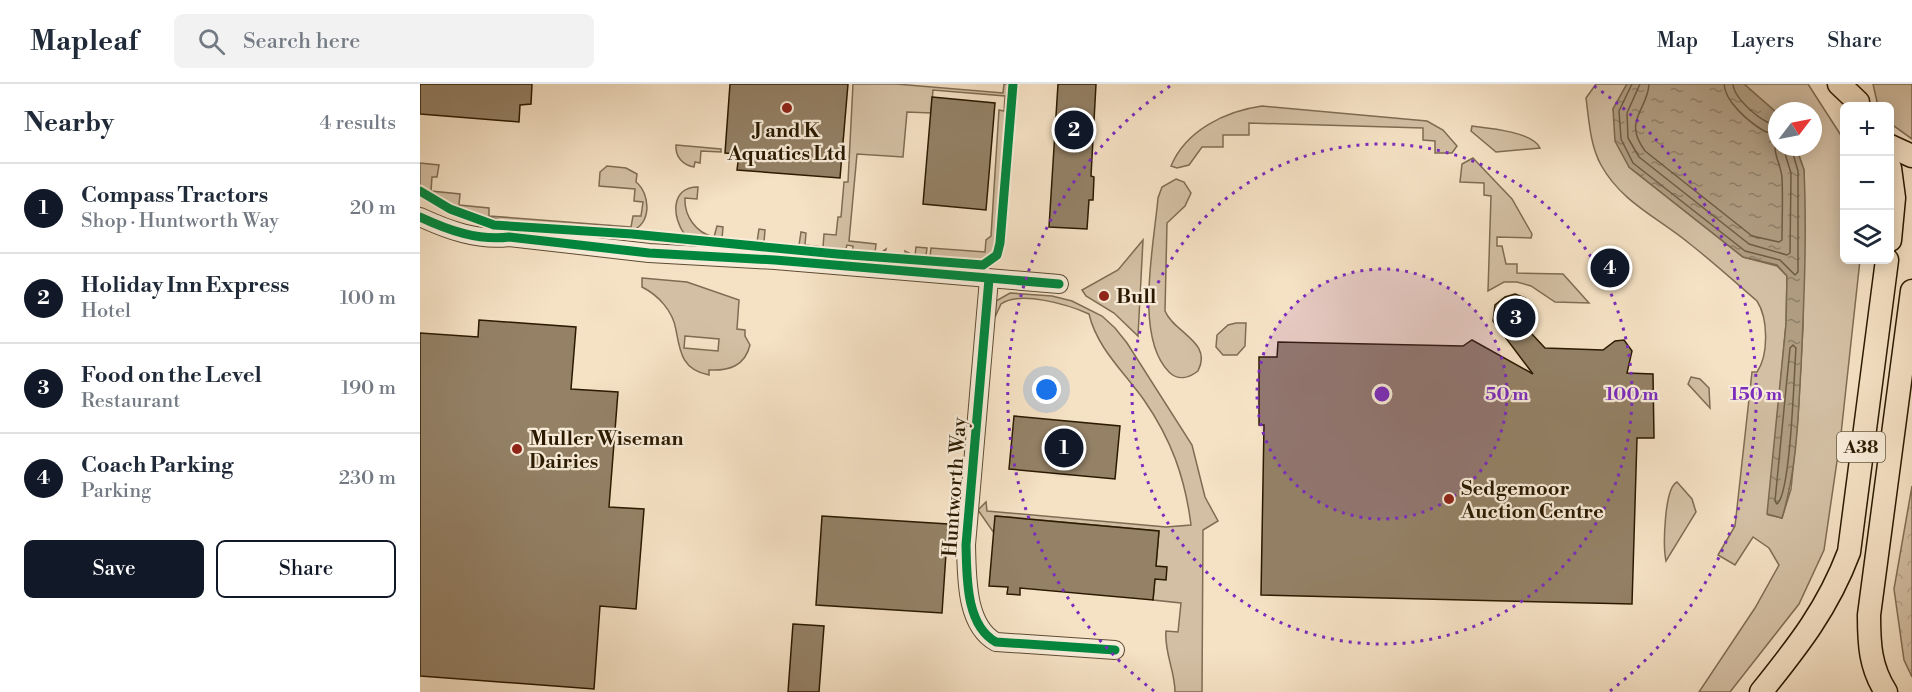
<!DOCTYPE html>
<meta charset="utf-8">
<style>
body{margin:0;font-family:"Libre Bodoni",serif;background:#f2f2f3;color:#1f2937}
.controls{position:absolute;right:18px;top:18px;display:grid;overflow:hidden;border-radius:9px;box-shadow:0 3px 15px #0003}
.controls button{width:54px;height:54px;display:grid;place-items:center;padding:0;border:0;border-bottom:2px solid #e0e1e3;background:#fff;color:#1f2937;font:30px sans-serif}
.compass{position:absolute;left:1348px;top:18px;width:54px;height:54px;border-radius:50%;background:#fff;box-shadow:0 3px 15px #0003;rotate:58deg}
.you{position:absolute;left:627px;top:306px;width:21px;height:21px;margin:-15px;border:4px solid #fff;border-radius:50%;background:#1a73e8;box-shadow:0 0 0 9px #1a73e833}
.badge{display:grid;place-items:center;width:39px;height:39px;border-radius:50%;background:#111827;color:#fff;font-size:20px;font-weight:700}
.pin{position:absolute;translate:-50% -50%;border:3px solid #fff;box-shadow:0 2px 6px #0006}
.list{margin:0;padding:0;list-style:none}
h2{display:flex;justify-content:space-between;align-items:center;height:78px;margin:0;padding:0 24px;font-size:26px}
h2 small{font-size:20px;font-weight:400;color:#747a83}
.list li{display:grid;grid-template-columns:39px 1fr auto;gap:18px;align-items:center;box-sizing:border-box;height:90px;padding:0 24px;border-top:2px solid #e0e1e3}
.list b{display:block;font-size:22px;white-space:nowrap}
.list p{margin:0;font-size:20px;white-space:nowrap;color:#747a83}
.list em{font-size:20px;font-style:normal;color:#747a83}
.actions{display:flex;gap:12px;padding:18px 24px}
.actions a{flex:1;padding:14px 0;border:2px solid #111827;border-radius:9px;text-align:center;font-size:21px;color:#111827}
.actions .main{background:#111827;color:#fff}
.icon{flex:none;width:33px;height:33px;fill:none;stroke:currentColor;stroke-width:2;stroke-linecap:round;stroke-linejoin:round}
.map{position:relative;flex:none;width:1492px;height:608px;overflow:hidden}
header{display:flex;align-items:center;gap:36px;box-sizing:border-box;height:84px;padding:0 30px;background:#fff;border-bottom:2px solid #e0e1e3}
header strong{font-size:28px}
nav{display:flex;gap:33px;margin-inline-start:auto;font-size:21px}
.search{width:420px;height:54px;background:#f2f2f3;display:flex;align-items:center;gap:15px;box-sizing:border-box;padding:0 21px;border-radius:9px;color:#747a83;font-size:22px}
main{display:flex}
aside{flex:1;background:#fff}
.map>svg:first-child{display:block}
</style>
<header>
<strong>Mapleaf</strong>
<div class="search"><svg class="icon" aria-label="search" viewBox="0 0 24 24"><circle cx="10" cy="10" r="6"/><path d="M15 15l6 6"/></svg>Search here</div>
<nav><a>Map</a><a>Layers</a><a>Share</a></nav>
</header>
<main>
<aside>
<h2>Nearby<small>4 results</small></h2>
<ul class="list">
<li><span class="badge">1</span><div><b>Compass Tractors</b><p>Shop · Huntworth Way</p></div><em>20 m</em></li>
<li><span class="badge">2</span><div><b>Holiday Inn Express</b><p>Hotel</p></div><em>100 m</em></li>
<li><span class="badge">3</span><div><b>Food on the Level</b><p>Restaurant</p></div><em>190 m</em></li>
<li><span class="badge">4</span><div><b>Coach Parking</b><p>Parking</p></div><em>230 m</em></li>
</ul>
<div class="actions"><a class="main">Save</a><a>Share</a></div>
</aside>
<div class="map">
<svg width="1492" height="608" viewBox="0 0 1492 608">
<defs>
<pattern id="forest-crowns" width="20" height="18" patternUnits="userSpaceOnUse" patternTransform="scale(1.5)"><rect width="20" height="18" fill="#d3bfa3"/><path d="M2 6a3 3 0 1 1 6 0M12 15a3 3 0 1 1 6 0" fill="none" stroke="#b5a48b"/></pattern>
<pattern id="water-ripples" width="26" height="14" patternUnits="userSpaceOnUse" patternTransform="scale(1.5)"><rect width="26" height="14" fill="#b09d82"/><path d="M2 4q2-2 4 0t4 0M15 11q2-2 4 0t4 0" fill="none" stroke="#8f7f68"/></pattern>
</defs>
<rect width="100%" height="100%" fill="#f5e1c4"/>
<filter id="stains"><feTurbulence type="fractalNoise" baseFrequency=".00333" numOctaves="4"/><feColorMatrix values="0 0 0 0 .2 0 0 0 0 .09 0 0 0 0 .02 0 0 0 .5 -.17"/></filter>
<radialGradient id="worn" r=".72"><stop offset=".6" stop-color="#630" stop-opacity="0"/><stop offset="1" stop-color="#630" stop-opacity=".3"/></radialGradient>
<!-- grass -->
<g fill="#d3bfa3" stroke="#7f6c52" stroke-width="1.5" fill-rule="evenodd">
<path d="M433,0H476L583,9L584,0H588L575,164L567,177L559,179L486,173L485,167L495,172L496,163L507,164L506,172L510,173L511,164L565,168L566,156L571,152L579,26L584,27L585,12L513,6L511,29L487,28L483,73L437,70L429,157L456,160L455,169H460L466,165L464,172L432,169L433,162L427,161L425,168L341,162L265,151C252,134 250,103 278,103L277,115L265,114C264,132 276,149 294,153L297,142L303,143L302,155L337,158L339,145L345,146L344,158L379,161L381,148L386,149L385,161L403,163L404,150L416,151L418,133H421L424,98H428Z"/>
<path d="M1176,0H1207L1193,25L1209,83L1323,173L1357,182L1367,192L1366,240L1348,431L1362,434L1371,405L1378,333L1383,243L1384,86L1376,63H1393V27L1357,29L1324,0H1388L1424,56V176H1440L1421,350L1404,466L1379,520L1310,608H1279L1335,524L1359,481L1349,464L1333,453L1315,481L1298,471L1315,442L1332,288H1337C1349,270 1348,234 1337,217C1315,198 1293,178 1270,160C1239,134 1202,119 1181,81C1170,61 1169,36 1166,14Z"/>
<path d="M1453,0H1492V55L1470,39V22H1458Z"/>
<path d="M842,22L1007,37L1023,46L1037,62L1032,69H1015V57L1003,56V44L829,39V51H803V63H782L769,81L757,84L751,82C766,46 806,27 842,22Z"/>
<path d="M1052,42C1069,44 1113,48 1120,64L1076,68L1051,47Z"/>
<path d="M256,61L301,65V68L281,67L280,79L275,78L274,83C263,81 255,73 256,61Z"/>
<path d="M1053,74L1092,115L1112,150L1111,154L1077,153V162H1082L1086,180H1097V189L1143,190L1169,219L1135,218L1111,202L1097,198H1084L1068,207L1071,112L1064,111V99L1040,98L1042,80Z"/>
<path d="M0,79L19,81L17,93H12L11,107L40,110L39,121L69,124V132L211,143L213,132H221L223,118L214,117L215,105L179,102L180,88L187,82L206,84L217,90L216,98C231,110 232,142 210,147C137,143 64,145 0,105Z"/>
<path d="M756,95L764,98L771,109L765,122L747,139L745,227C754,249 793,258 778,287C769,294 758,297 749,288C714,253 734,161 738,114L742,103Z"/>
<path d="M723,156L718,252L694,229L666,212L662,206L698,186Z"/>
<path d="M222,194L267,198L319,216L317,245L325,246V252L330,261C325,282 309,287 289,286V291C262,286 260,268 256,246C253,227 238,211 222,203ZM265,252L299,255L298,267L264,264Z"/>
<path d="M590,209L632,212L652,217L682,232L695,244L707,259L772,361L785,413L798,437L783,446L782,608H755C755,587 744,568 746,547L758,548L761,519L733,516L739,447L576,432L574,449L558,426L566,418L567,427L746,443L771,441C765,393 751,355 724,316C704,288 677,264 669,230C649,221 600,206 581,220L575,233L576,217Z"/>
<path d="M816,239H826L825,262L817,271H803L796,263L797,251L808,241Z"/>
<path d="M1271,293L1280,295L1289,304L1290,324L1268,300Z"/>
<path d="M1257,398L1272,415L1276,428L1246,477C1243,463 1244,404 1257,398Z"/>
</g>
<!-- forest -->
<path fill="url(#forest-crowns)" stroke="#7f6c52" stroke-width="1.5" d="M1492,402V593L1484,576L1474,505Z"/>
<!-- water -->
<path fill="url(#water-ripples)" stroke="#7b694e" stroke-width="1.5" d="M1207,0H1324L1357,29V63H1376L1384,86C1387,151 1384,218 1381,283C1378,334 1377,385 1362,434L1347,430L1366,240L1367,192L1357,181L1323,173L1209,83L1195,57L1193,25Z"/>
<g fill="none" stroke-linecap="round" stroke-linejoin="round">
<!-- shore -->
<g stroke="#6e5c42" stroke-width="1.5">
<path d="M1212,0L1199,27L1201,55L1213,79L1325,167L1360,176L1375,191L1378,188V87L1371,63"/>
<path d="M1220,0L1207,29L1208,54L1219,73L1329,160L1367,171L1370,169L1371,89L1363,63"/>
<path d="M1229,0C1228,26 1202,36 1225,67L1332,152L1359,158L1362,156C1362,135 1363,115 1362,94C1361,79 1351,69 1357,53"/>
<path d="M1304,0C1305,18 1329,38 1344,47C1349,49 1353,50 1357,53"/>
<path d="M1313,0C1314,15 1343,40 1357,41"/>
<path d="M1373,261L1376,264C1374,288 1371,409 1357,420L1355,417L1370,264Z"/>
</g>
</g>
<!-- building -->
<g fill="#948166" stroke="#2b1a01" stroke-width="1.5">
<path d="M0,0H112L111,20L100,21L99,38L0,30Z"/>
<path d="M310,0H428L420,94L317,86L319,70L305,69Z"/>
<path d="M638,0H676L671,92L674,93L673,116H669L667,145L629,143Z"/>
<path d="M512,13L575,19L566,126L503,120Z"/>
<path d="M1095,210L1105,214L1114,224L1115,236L1111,249L1125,264L1183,266L1195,257L1204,256L1212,267L1207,289L1233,290L1234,354H1217L1212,520L841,511L844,341H839V273H857L858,258L1043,262L1052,256L1113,290L1073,237L1075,221L1085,213Z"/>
<path d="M59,236L156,243L151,305L198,308L189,423L224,425L216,525L180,522L174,605L0,592V249L58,253Z"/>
<path d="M594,332L700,342L695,395L589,385Z"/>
<path d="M402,432L528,440L522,529L396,521Z"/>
<path d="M575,432L739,447L736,482L747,483L746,496L735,495L733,516L600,504V511L587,510L588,503L569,502Z"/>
<path d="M373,540L404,542L399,608H368Z"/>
</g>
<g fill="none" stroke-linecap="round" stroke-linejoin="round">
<!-- minor casing -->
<g stroke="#5e4c32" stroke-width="20">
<g id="minor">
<path d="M0,133C28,146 58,157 89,153L229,169L355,176L639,200"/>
<path d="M569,195L546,461C547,491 545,541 576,558L695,566"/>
</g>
</g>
<!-- major casing -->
<g stroke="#2b1a01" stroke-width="25">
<g id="major">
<path d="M1419,0L1438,18"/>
<path d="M1470,62L1492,72"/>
<path d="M1470,84L1474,114L1470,156"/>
<path d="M1341,608C1378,562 1408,524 1429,468L1467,176"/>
<path d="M1466,608C1450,583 1449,560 1449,531L1492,207"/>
</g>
</g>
<!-- minor -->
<use href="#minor" stroke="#f8ecd9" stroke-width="18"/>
<!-- major -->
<use href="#major" stroke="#f5e1c4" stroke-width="22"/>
<!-- cycleway casing -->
<g stroke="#f8ecd9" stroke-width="13">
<g id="cycleway">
<path d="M0,107L30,125L74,141L212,150L417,170L563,181L577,171L580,159L593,0"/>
<path d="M0,133C28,146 58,157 89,153L229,169L355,176L639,200"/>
<path d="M569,195L546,461C547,491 545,541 576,558L695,566"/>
</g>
</g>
<!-- cycleway -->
<use href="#cycleway" stroke="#00873e" stroke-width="9"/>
</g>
<!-- distance rings -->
<circle cx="962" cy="310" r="125" fill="#7b2cbf" fill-opacity=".12"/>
<g fill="none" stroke="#7b2cbf" stroke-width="3" stroke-dasharray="3 6">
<circle cx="962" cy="310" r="125"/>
<circle cx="962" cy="310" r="250"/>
<path d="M734 607A374 374 0 0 1 750 2M1174 2A374 374 0 0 1 1190 607"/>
</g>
<!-- markers -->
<g fill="#8f2418" stroke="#f8ecd9" stroke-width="2">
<circle cx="367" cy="24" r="6"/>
<circle cx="684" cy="212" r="6"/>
<circle cx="97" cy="365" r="6"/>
<circle cx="1029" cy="415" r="6"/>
</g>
<g text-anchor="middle" stroke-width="4.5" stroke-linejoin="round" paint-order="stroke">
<!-- shield labels -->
<rect fill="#f8ecd9" stroke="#685942" stroke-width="1.5" x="1417" y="348" width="48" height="30" rx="4.5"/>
<g font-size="18" font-weight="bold" fill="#2b1a01">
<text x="1441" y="369">A38</text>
</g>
<!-- poi labels -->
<g font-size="20" font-weight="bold" fill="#2b1a01" stroke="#f8ecd9" text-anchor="start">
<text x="367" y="53" text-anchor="middle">J and K<tspan x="367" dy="23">Aquatics Ltd</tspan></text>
<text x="696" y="219">Bull</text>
<text x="109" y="361">Muller Wiseman<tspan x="109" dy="23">Dairies</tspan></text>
<text x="1041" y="411">Sedgemoor<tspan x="1041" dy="23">Auction Centre</tspan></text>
</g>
<!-- street labels -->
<g font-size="20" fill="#2b1a01" stroke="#f8ecd9">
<text transform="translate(534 403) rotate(-86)" y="7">Huntworth Way</text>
</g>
</g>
<circle cx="962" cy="310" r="9" fill="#7b2cbf" stroke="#f8ecd9" stroke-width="3"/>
<g font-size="18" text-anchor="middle" font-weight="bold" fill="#7b2cbf" stroke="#f8ecd9" stroke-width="4.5" stroke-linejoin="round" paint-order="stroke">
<text x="1087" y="316">50 m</text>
<text x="1212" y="316">100 m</text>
<text x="1336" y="316">150 m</text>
</g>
<rect width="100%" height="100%" filter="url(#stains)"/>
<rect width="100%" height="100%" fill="url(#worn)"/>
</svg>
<div class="controls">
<button>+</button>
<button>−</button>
<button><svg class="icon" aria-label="layers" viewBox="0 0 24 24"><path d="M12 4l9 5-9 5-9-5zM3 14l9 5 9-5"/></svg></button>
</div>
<svg class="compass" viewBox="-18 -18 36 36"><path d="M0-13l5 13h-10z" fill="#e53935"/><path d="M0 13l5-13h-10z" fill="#747a83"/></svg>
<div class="you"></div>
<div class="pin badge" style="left:644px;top:364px">1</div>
<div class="pin badge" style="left:654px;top:46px">2</div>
<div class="pin badge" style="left:1096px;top:234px">3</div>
<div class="pin badge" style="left:1190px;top:184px">4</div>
</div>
</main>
